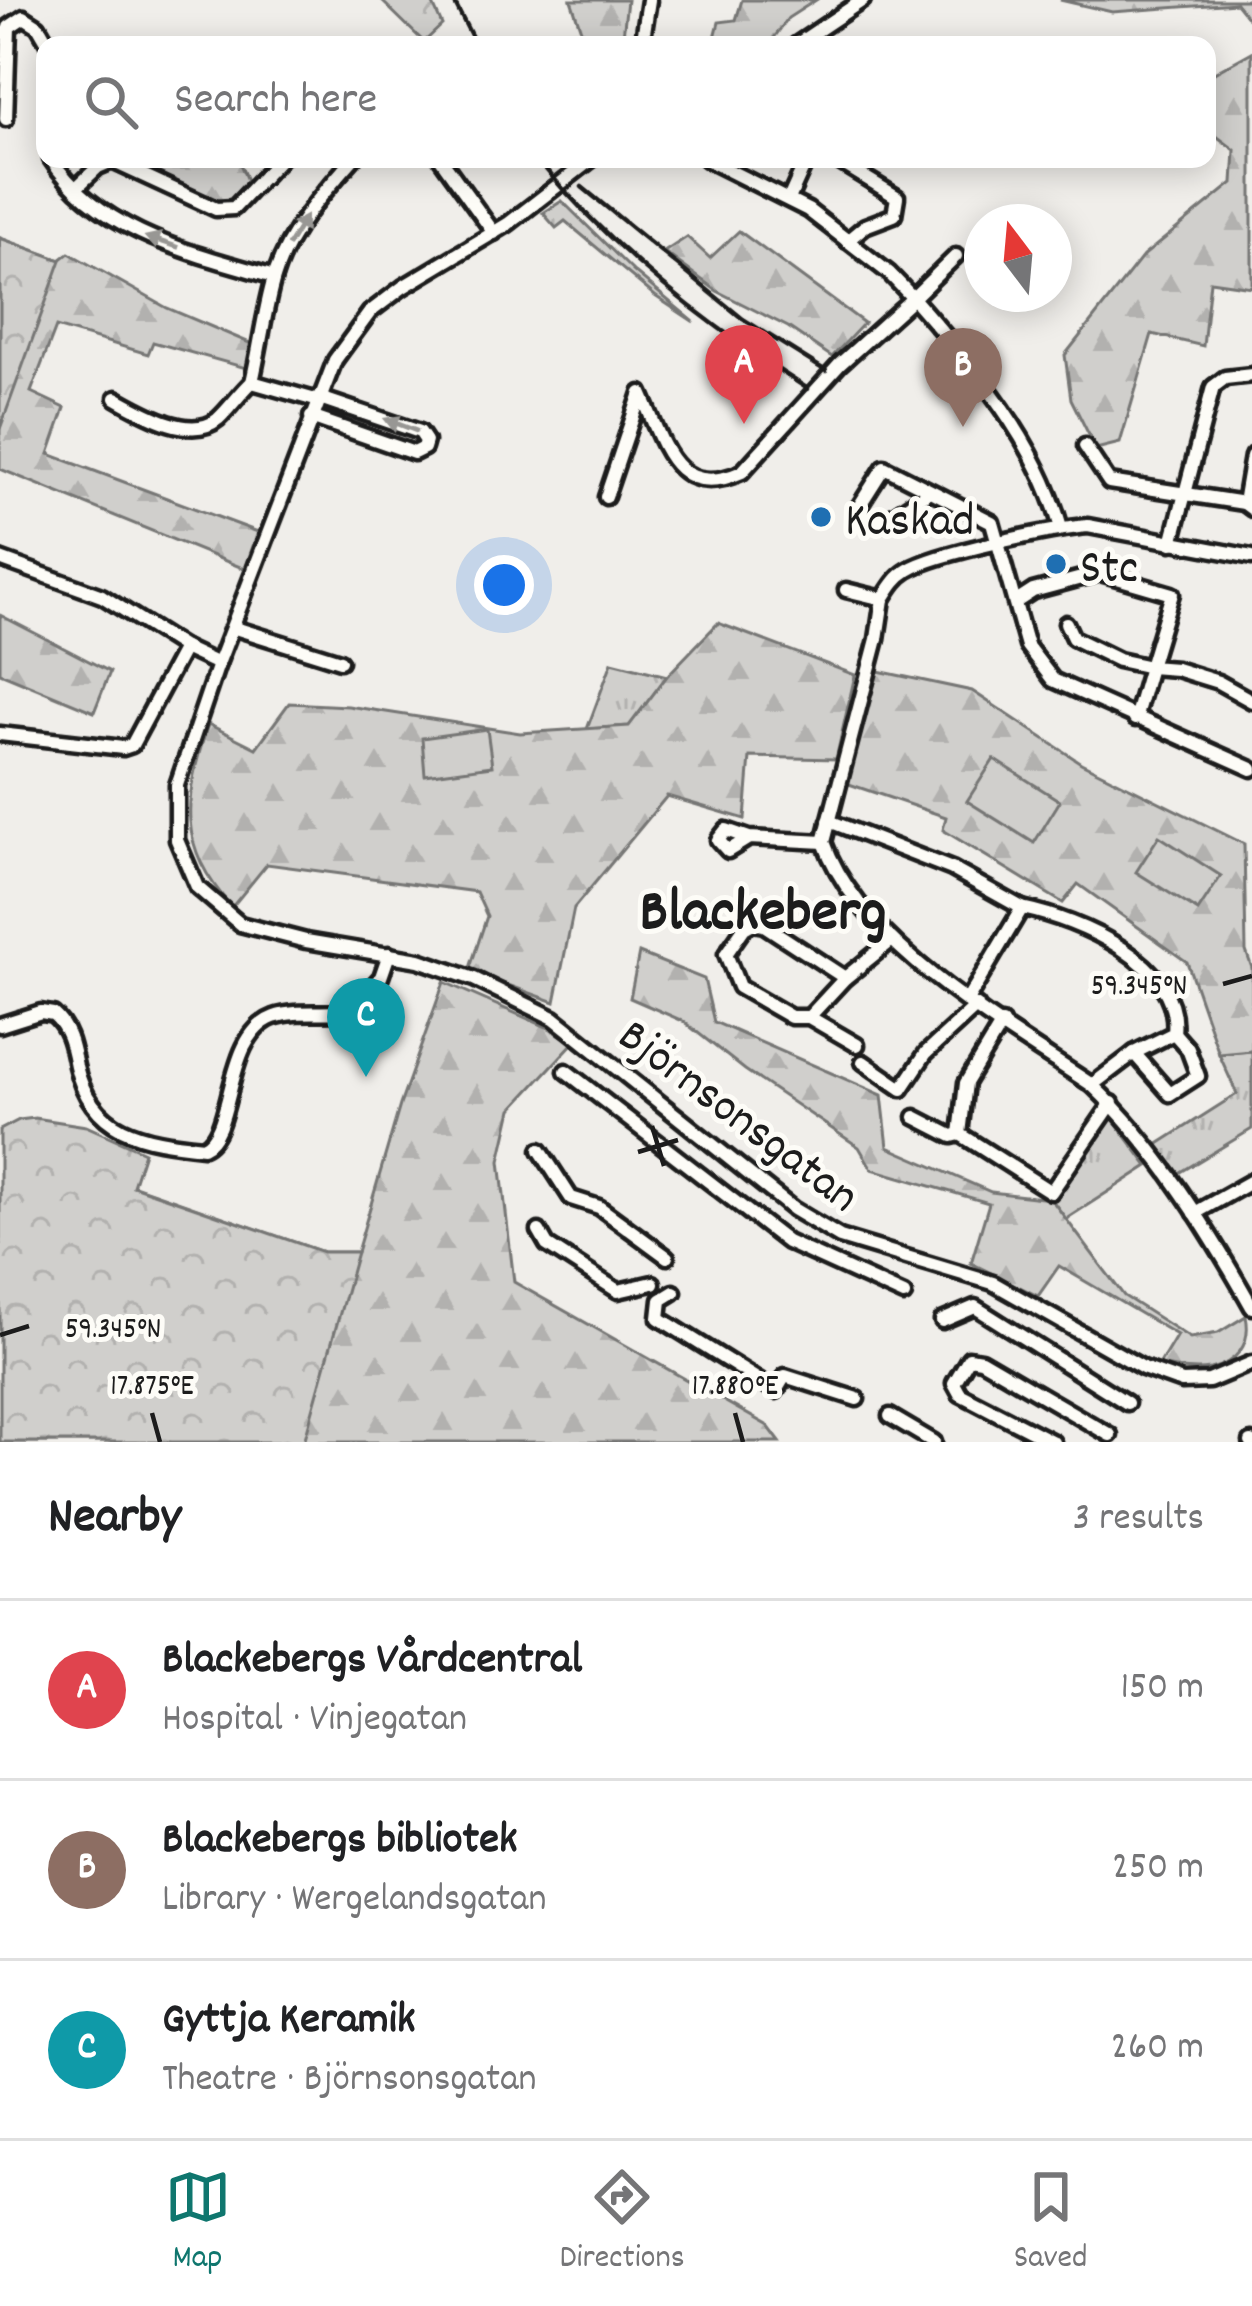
<!DOCTYPE html>
<meta charset="utf-8">
<style>
body{margin:0;font-family:Dekko,sans-serif;background:#f2f2f2;color:#202124}
.compass{position:absolute;left:964px;top:204px;width:108px;height:108px;border-radius:50%;background:#fff;box-shadow:0 6px 30px #0003;rotate:344deg}
.you{position:absolute;left:504px;top:585px;width:42px;height:42px;margin:-30px;border:9px solid #fff;border-radius:50%;background:#1a73e8;box-shadow:0 0 0 18px #1a73e833}
.badge{display:grid;place-items:center;width:78px;height:78px;border-radius:50%;background:#0f766e;color:#fff;font-size:39px;font-weight:700}
.pin{position:absolute;translate:-50% -99px;filter:drop-shadow(0 3px 6px #0008)}
.pin::after{content:'';position:absolute;top:63px;width:42px;height:36px;background:inherit;clip-path:polygon(0 0,100% 0,50% 100%)}
.list{margin:0;padding:0;list-style:none}
h2{display:flex;justify-content:space-between;align-items:center;height:156px;margin:0;padding:0 48px;font-size:51px}
h2 small{font-size:39px;font-weight:400;color:#757577}
.list li{display:grid;grid-template-columns:78px 1fr auto;gap:36px;align-items:center;box-sizing:border-box;height:180px;padding:0 48px;border-top:3px solid #e0e0e0}
.list b{display:block;font-size:45px;white-space:nowrap}
.list p{margin:0;font-size:39px;white-space:nowrap;color:#757577}
.list em{font-size:39px;font-style:normal;color:#757577}
.icon{flex:none;width:66px;height:66px;fill:none;stroke:currentColor;stroke-width:2;stroke-linecap:round;stroke-linejoin:round}
.map{position:relative;flex:none;width:1252px;height:1442px;overflow:hidden}
.search{position:absolute;background:#fff;box-shadow:0 6px 30px #0003;left:36px;right:36px;top:36px;height:132px;display:flex;align-items:center;gap:30px;box-sizing:border-box;padding:0 42px;border-radius:24px;color:#757577;font-size:45px}
.sheet{height:696px;background:#fff}
nav{display:flex;justify-content:space-around;align-items:center;box-sizing:border-box;height:168px;border-top:3px solid #e0e0e0;background:#fff;font-size:33px;color:#757577}
nav a{display:grid;justify-items:center;gap:6px}
nav .on{color:#0f766e}
.map>svg:first-child{display:block}
</style>
<div class="map">
<svg width="1252" height="1442" viewBox="0 0 1252 1442">
<defs>
<pattern id="grass-tufts" width="24" height="20" patternUnits="userSpaceOnUse" patternTransform="scale(3)"><rect width="24" height="20" fill="#d0cfcc"/><path d="M3 7l-1-3M5 7V3M7 7l1-3M15 17l-1-3M17 17v-4M19 17l1-3" fill="none" stroke="#b2b1af"/></pattern>
<pattern id="forest-firs" width="22" height="20" patternUnits="userSpaceOnUse" patternTransform="scale(3)"><rect width="22" height="20" fill="#d0cfcc"/><path d="M5 1l3.5 6h-7zM16 11l3.5 6h-7z" fill="#b2b1af"/></pattern>
<pattern id="park-crowns" width="20" height="18" patternUnits="userSpaceOnUse" patternTransform="scale(3)"><rect width="20" height="18" fill="#d0cfcc"/><path d="M2 6a3 3 0 1 1 6 0M12 15a3 3 0 1 1 6 0" fill="none" stroke="#b2b1af"/></pattern>
</defs>
<rect width="100%" height="100%" fill="#f0eeea"/>
<filter id="ink" filterUnits="userSpaceOnUse"><feTurbulence type="fractalNoise" baseFrequency=".00833" numOctaves="2"/><feDisplacementMap in="SourceGraphic" scale="24" xChannelSelector="R" yChannelSelector="G"/><feConvolveMatrix kernelMatrix="1 2 1 2 8 2 1 2 1" color-interpolation-filters="sRGB"/></filter>
<g filter="url(#ink)">
<!-- grass -->
<g fill="url(#grass-tufts)" stroke="#767674" stroke-width="3">
<path d="M562,201L634,272L694,322L655,296L565,221L556,228L543,213Z"/>
<path d="M612,662L667,676L630,726L587,729Z"/>
<path d="M1252,1051V1129L1176,1175L1157,1145L1237,1094L1219,1054Z"/>
<path d="M1111,1116L1148,1166L1066,1219L1051,1199Z"/>
</g>
<!-- forest -->
<g fill="url(#forest-firs)" stroke="#767674" stroke-width="3">
<path d="M571,0H627L622,45H586Z"/>
<path d="M742,0H816L788,18L769,45H713L719,22L736,20Z"/>
<path d="M1060,0H1252V23L1236,3L1112,12Z"/>
<path d="M1252,52V287L1210,281L1203,346L1152,334L1120,443L1096,449L1071,399L1065,355L1143,256L1233,183L1235,150L1207,129V77Z"/>
<path d="M128,159H238L248,183L229,201H217Z"/>
<path d="M739,231L864,323L832,357L788,327L717,291L664,252L687,237L710,258Z"/>
<path d="M0,238L60,260L69,253L167,308L252,344L246,368L153,342L148,354L56,327L31,392L65,408L49,454L258,532L245,569L0,469Z"/>
<path d="M0,615L110,672L94,712L0,673Z"/>
<path d="M718,623L855,675L836,759L750,757L745,819L667,796L574,908L555,1002L469,971L487,916L476,892L267,864L232,907C176,845 184,799 208,724L256,748L289,703L348,706L520,733L629,726L667,676Z"/>
<path d="M878,671L972,691L1081,763L1244,844L1246,951L1252,968V1051L1219,1054L1187,962L1078,884L1063,903L943,830L946,817L846,783Z"/>
<path d="M639,953L704,979L714,1022L882,1095L888,1147L991,1192L1051,1199L1124,1296L1190,1338L1218,1333L1246,1316C1252,1345 1236,1363 1210,1369C1193,1372 1176,1368 1159,1365L1177,1335L1059,1266L1038,1296L971,1263L989,1203L872,1169L859,1147L745,1070L683,1021L630,998Z"/>
<path d="M444,982L551,1029L573,1043L512,1109L500,1161L514,1282L768,1426L780,1442H0L132,1185L323,1252H357L400,1105Z"/>
</g>
<!-- park -->
<g fill="url(#park-crowns)" stroke="#767674" stroke-width="3">
<path d="M381,0H431L442,25L424,42Z"/>
<path d="M0,238L61,260L0,429Z"/>
<path d="M35,1118L86,1126L144,1152L133,1186L323,1252H357L304,1442H0V1130L19,1120Z"/>
</g>
<!-- garden -->
<g fill="#d0cfcc" stroke="#767674" stroke-width="3">
<path d="M487,729L492,766L425,775L422,738Z"/>
<path d="M994,759L1060,801L1034,843L967,801Z"/>
<path d="M1159,836L1221,876L1198,911L1136,872Z"/>
</g>
<g fill="none" stroke-linecap="round" stroke-linejoin="round">
<!-- minor casing -->
<g stroke="#1c1c1c" stroke-width="21">
<g id="minor">
<path d="M642,45L649,0"/>
<path d="M796,45L863,0"/>
<path d="M6,119L9,27L24,17L38,26L49,45"/>
<path d="M51,159C99,233 195,254 274,277"/>
<path d="M441,159L494,233"/>
<path d="M592,159L508,224L403,287L370,312L335,360L218,664L177,785V840L197,887L240,924L306,941L419,960L474,979L554,1018L793,1209L840,1237L993,1283L1143,1368L1182,1382L1209,1381L1252,1363"/>
<path d="M706,159L808,210L889,273L913,298L956,256"/>
<path d="M835,159L897,197L894,215L865,226L847,241"/>
<path d="M76,188L98,167L112,161L216,209L234,208L280,159"/>
<path d="M789,199L807,159"/>
<path d="M252,382C260,348 264,312 274,278C288,232 321,195 353,159"/>
<path d="M116,398C141,412 191,442 218,419C230,408 240,393 252,382L319,401"/>
<path d="M311,417L414,453L424,448L426,441L420,432L320,398"/>
<path d="M1085,446L1109,482L1244,503"/>
<path d="M1252,456L1244,503L1252,509"/>
<path d="M930,491L882,523L866,517L858,508L884,467L992,522L1027,646L1053,680L1252,769"/>
<path d="M606,497L641,393C663,441 674,502 742,472L840,364L913,298C973,367 1036,438 1061,528"/>
<path d="M1172,543L1213,387L1225,378L1252,375"/>
<path d="M0,559L102,596L184,648L218,664"/>
<path d="M846,590L883,599C890,588 896,577 908,570C936,553 1053,529 1088,526L1252,557"/>
<path d="M883,599L877,639L824,842C860,945 1004,1026 1092,1085C1157,1147 1208,1229 1252,1307"/>
<path d="M1016,602L1033,591L1100,573L1172,594L1150,667L1176,669L1218,682L1252,701"/>
<path d="M1066,623L1073,638L1118,660L1150,667L1135,719"/>
<path d="M235,628L340,661"/>
<path d="M0,734L123,748L132,745L184,648"/>
<path d="M829,821L952,869L1022,908L968,999"/>
<path d="M749,838L728,851L718,840L726,830L749,838L824,842"/>
<path d="M1022,908C1079,920 1182,963 1174,1033L1134,1053L1092,1085"/>
<path d="M845,978L764,925L753,923L744,928L726,954L739,987L791,1017H809L857,1045"/>
<path d="M809,1017L845,978L892,940"/>
<path d="M1002,1023L966,1083L960,1134L1051,1192L1112,1103"/>
<path d="M0,1025L41,1012L53,1014C69,1028 72,1046 76,1066C91,1133 143,1141 203,1147C236,1133 223,1036 274,1017C297,1009 326,1015 350,1011L381,977L389,954"/>
<path d="M1134,1053L1170,1094L1198,1076L1188,1049L1174,1033"/>
<path d="M863,1062L902,1089L926,1053L977,1006"/>
<path d="M566,1071L787,1242L904,1295"/>
<path d="M915,1117L952,1136L960,1134"/>
<path d="M540,1150L571,1198L599,1207L667,1257"/>
<path d="M1195,1213L1252,1181"/>
<path d="M539,1231L547,1245L618,1291L653,1283"/>
<path d="M674,1292L661,1300L659,1318L776,1391L785,1376L857,1399"/>
<path d="M942,1321L975,1307L1127,1403"/>
<path d="M890,1416L934,1442"/>
<path d="M1053,1442L960,1394L954,1383L969,1358L981,1360L1110,1435"/>
<path d="M1251,1442H1252"/>
</g>
</g>
<!-- minor -->
<use href="#minor" stroke="#fdfcf7" stroke-width="12"/>
<!-- rail -->
<g stroke="#1c1c1c" stroke-width="4.5">
<path d="M453,0L476,45"/>
<path d="M537,159C615,253 706,324 808,389"/>
<path d="M582,187L743,319L826,371"/>
</g>
</g>
<!-- one-way arrows -->
<defs><path id="oneway-solid" d="M-6-.8H1V-3.2L6.5 0L1 3.2V.8H-6Z" transform="scale(3)"/></defs>
<g fill="#989794">
<use href="#oneway-solid" transform="translate(297 231) rotate(-59)"/>
<use href="#oneway-solid" transform="translate(162 242) rotate(-162)"/>
<use href="#oneway-solid" transform="translate(401 425) rotate(-159)"/>
</g>
</g>
<!-- ticks -->
<path fill="none" stroke="#1c1c1c" stroke-width="4.5" d="M1223,984L1252,976M652,1126L664,1166M638,1152L678,1140M0,1335L29,1326M152,1413L160,1442M735,1413L743,1442"/>
<!-- markers -->
<g fill="#1f6fb2" stroke="#fdfcf7" stroke-width="4.5">
<circle cx="821" cy="517" r="12"/>
<circle cx="1056" cy="564" r="12"/>
</g>
<g text-anchor="middle" stroke-width="10" stroke-linejoin="round" paint-order="stroke">
<!-- poi labels -->
<g font-size="48" fill="#1c1c1c" stroke="#fdfcf7" text-anchor="start">
<text x="845" y="534">Kaskad</text>
<text x="1080" y="581">Stc</text>
</g>
<!-- street labels -->
<g font-size="48" fill="#1c1c1c" stroke="#fdfcf7">
<text transform="translate(741 1113) rotate(37)" y="17">Björnsonsgatan</text>
</g>
<!-- district labels -->
<g font-size="60" font-weight="bold" fill="#1c1c1c" stroke="#fdfcf7">
<text x="763" y="928">Blackeberg</text>
</g>
</g>
<g font-size="30" text-anchor="middle" fill="#1c1c1c" stroke="#fdfcf7" stroke-width="10" stroke-linejoin="round" paint-order="stroke">
<text x="1139" y="994">59.345°N</text>
<text x="113" y="1337">59.345°N</text>
<text x="152" y="1394">17.875°E</text>
<text x="735" y="1394">17.880°E</text>
</g>
</svg>
<svg class="compass" viewBox="-18 -18 36 36"><path d="M0-13l5 13h-10z" fill="#e53935"/><path d="M0 13l5-13h-10z" fill="#757577"/></svg>
<div class="you"></div>
<div class="pin badge" style="left:744px;top:424px;background:#e0444e">A</div>
<div class="pin badge" style="left:963px;top:427px;background:#8d6e63">B</div>
<div class="pin badge" style="left:366px;top:1077px;background:#0f9aa8">C</div>
<div class="search"><svg class="icon" aria-label="search" viewBox="0 0 24 24"><circle cx="10" cy="10" r="6"/><path d="M15 15l6 6"/></svg>Search here</div>
</div>
<section class="sheet">
<h2>Nearby<small>3 results</small></h2>
<ul class="list">
<li><span class="badge" style="background:#e0444e">A</span><div><b>Blackebergs Vårdcentral</b><p>Hospital · Vinjegatan</p></div><em>150 m</em></li>
<li><span class="badge" style="background:#8d6e63">B</span><div><b>Blackebergs bibliotek</b><p>Library · Wergelandsgatan</p></div><em>250 m</em></li>
<li><span class="badge" style="background:#0f9aa8">C</span><div><b>Gyttja Keramik</b><p>Theatre · Björnsonsgatan</p></div><em>260 m</em></li>
</ul>
</section>
<nav>
<a class="on"><svg class="icon" aria-label="map" viewBox="0 0 24 24"><path d="M3 6l6-2 6 2 6-2v14l-6 2-6-2-6 2zM9 4v14M15 6v14"/></svg>Map</a>
<a><svg class="icon" aria-label="directions" viewBox="0 0 24 24"><path d="M12 3l9 9-9 9-9-9zM9 14v-3h6M13 9l2 2-2 2"/></svg>Directions</a>
<a><svg class="icon" aria-label="saved" viewBox="0 0 24 24"><path d="M7 4h10v16l-5-4-5 4z"/></svg>Saved</a>
</nav>
